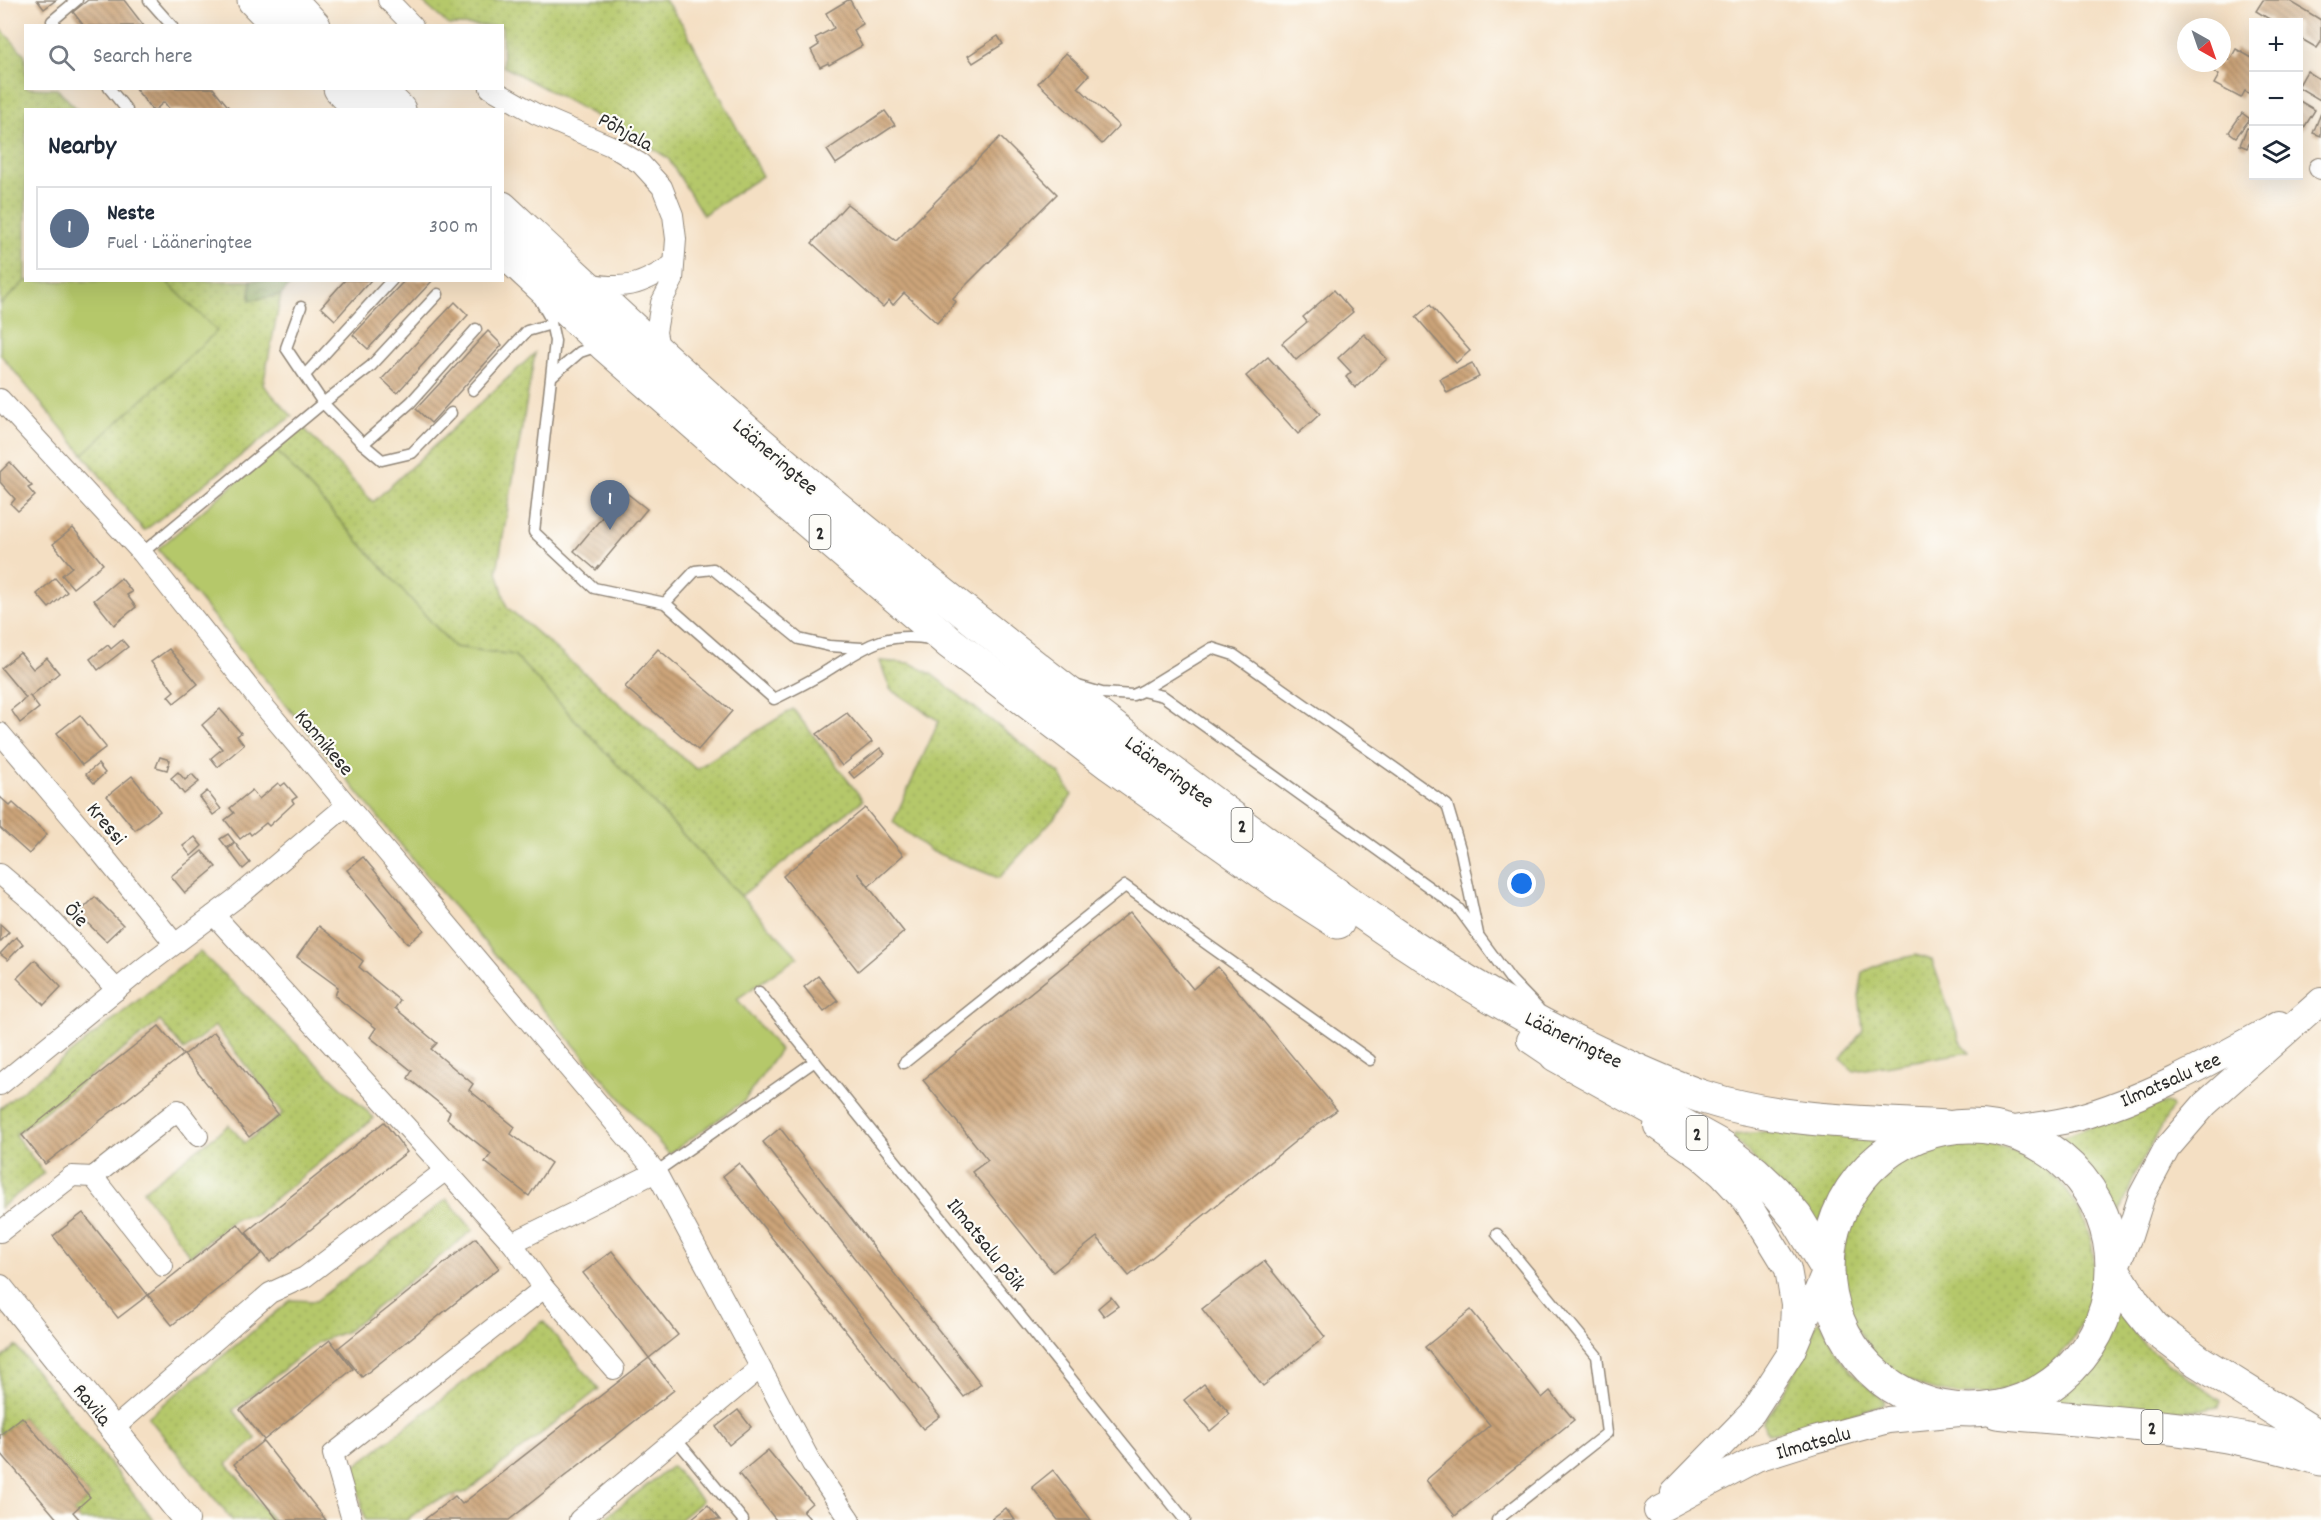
<!DOCTYPE html>
<meta charset="utf-8">
<style>
body{margin:0;font-family:Dekko,sans-serif;background:#f6f6f7;color:#1f2937}
.controls{position:absolute;right:18px;top:18px;display:grid;overflow:hidden;border-radius:0px;box-shadow:0 6px 24px #0002}
.controls button{width:54px;height:54px;display:grid;place-items:center;padding:0;border:0;border-bottom:2px solid #e0e1e3;background:#fff;color:#1f2937;font:30px sans-serif}
.compass{position:absolute;left:2177px;top:18px;width:54px;height:54px;border-radius:50%;background:#fff;box-shadow:0 6px 24px #0002;rotate:140deg}
.you{position:absolute;left:1522px;top:884px;width:21px;height:21px;margin:-15px;border:4px solid #fff;border-radius:50%;background:#1a73e8;box-shadow:0 0 0 9px #1a73e833}
.badge{display:grid;place-items:center;width:39px;height:39px;border-radius:50%;background:#0b8043;color:#fff;font-size:20px;font-weight:700}
.pin{position:absolute;translate:-50% -50px;filter:drop-shadow(0 2px 3px #0008)}
.pin::after{content:'';position:absolute;top:32px;width:21px;height:18px;background:inherit;clip-path:polygon(0 0,100% 0,50% 100%)}
.list{margin:0;padding:0;list-style:none}
h2{display:flex;justify-content:space-between;align-items:center;height:78px;margin:0;padding:0 24px;font-size:26px}
h2 small{font-size:20px;font-weight:400;color:#747a83}
.list li{display:grid;grid-template-columns:39px 1fr auto;gap:18px;align-items:center;box-sizing:border-box;height:84px;margin:0 12px 12px;padding:0 12px;border:2px solid #e0e1e3;border-radius:0px}
.list b{display:block;font-size:22px;white-space:nowrap}
.list p{margin:0;font-size:20px;white-space:nowrap;color:#747a83}
.list em{font-size:20px;font-style:normal;color:#747a83}
.icon{flex:none;width:33px;height:33px;fill:none;stroke:currentColor;stroke-width:2;stroke-linecap:round;stroke-linejoin:round}
.map{position:relative;flex:none;width:2321px;height:1520px;overflow:hidden}
.search{position:absolute;background:#fff;box-shadow:0 6px 24px #0002;left:24px;top:24px;width:480px;height:66px;display:flex;align-items:center;gap:15px;box-sizing:border-box;padding:0 21px;border-radius:0px;color:#747a83;font-size:22px}
.panel{position:absolute;background:#fff;box-shadow:0 6px 24px #0002;left:24px;top:108px;width:480px;height:174px;border-radius:0px}
.map>svg:first-child{display:block}
</style>
<div class="map">
<svg width="2321" height="1520" viewBox="0 0 2321 1520">
<defs>
<pattern id="grass-dots" width="8" height="8" patternUnits="userSpaceOnUse" patternTransform="scale(1.5)"><rect width="8" height="8" fill="#b5c86b"/><path d="M2 2h.1M6 6h.1" fill="none" stroke="#9cac5d" stroke-width="1.8" stroke-linecap="round"/></pattern>
<pattern id="forest-crowns" width="20" height="18" patternUnits="userSpaceOnUse" patternTransform="scale(1.5)"><rect width="20" height="18" fill="#90ac5f"/><path d="M2 6a3 3 0 1 1 6 0M12 15a3 3 0 1 1 6 0" fill="none" stroke="#768c4f"/></pattern>
<pattern id="building-back-hatch" width="6" height="6" patternUnits="userSpaceOnUse" patternTransform="scale(1.5)"><rect width="6" height="6" fill="#cca479"/><path d="M-1 5l2 2M0 0l6 6M5-1l2 2" fill="none" stroke="#a68663"/></pattern>
</defs>
<rect width="100%" height="100%" fill="#fdfcf7"/>
<filter id="ink" filterUnits="userSpaceOnUse"><feTurbulence type="fractalNoise" baseFrequency=".0167" numOctaves="2"/><feDisplacementMap in="SourceGraphic" scale="12" xChannelSelector="R" yChannelSelector="G"/><feConvolveMatrix kernelMatrix="1 2 1 2 8 2 1 2 1" color-interpolation-filters="sRGB"/></filter>
<filter id="wash" filterUnits="userSpaceOnUse"><feTurbulence type="fractalNoise" baseFrequency=".008" numOctaves="4" result="noise"/><feDisplacementMap in="SourceGraphic" scale="24" xChannelSelector="R" yChannelSelector="G"/><feGaussianBlur stdDeviation="1.35" result="paint"/><feColorMatrix in="noise" values="0 0 0 0 0 0 0 0 0 0 0 0 0 0 0 0 0 1.4 0 .05"/><feComposite in="paint" operator="in"/></filter>
<g filter="url(#wash)">
<rect width="100%" height="100%" fill="#f4dfc3"/>
<!-- grass -->
<g fill="url(#grass-dots)" stroke="#707a4b" stroke-width="1.5">
<path d="M420,0H665L683,25L762,176L703,215L668,158L626,132L503,66L502,26L449,25Z"/>
<path d="M0,28L25,55L26,88L57,89L77,109L26,110V281L0,305Z"/>
<path d="M166,281H251L250,300L281,295L263,385L292,416L144,531L83,454L216,331Z"/>
<path d="M535,353L497,571L507,607L696,769L793,709L863,800L741,896L514,655L454,647L275,449L302,426L373,502Z"/>
<path d="M880,661L910,663L931,674L1049,765L1060,774L1072,795L1065,806L999,878L931,851L893,822L939,721L890,689Z"/>
<path d="M200,952L374,1118L256,1214L234,1219L190,1256L143,1191L229,1125L245,1143L283,1113L215,1026L184,1050L160,1021L15,1135L44,1173L0,1208V1108Z"/>
<path d="M1916,955L1932,960L1960,1041L1970,1052L1854,1071L1841,1060L1863,1030L1859,995L1863,972L1885,962Z"/>
<path d="M2166,1103L2171,1105L2172,1108L2136,1172L2117,1222C2103,1187 2087,1165 2056,1142L2057,1139L2137,1109Z"/>
<path d="M1779,1130L1885,1137L1863,1156L1841,1182L1818,1225L1733,1138L1735,1135Z"/>
<circle cx="1968" cy="1269" r="126"/>
<path d="M447,1199L473,1230L347,1331L318,1342L233,1410L256,1439L227,1464L273,1520H232L148,1417L291,1300L316,1301Z"/>
<path d="M2118,1312L2146,1346L2221,1401L2219,1407C2172,1418 2100,1406 2052,1401C2084,1378 2103,1348 2118,1312Z"/>
<path d="M543,1321L599,1389L466,1492L428,1503L407,1520H365L354,1467Z"/>
<path d="M1819,1321C1826,1326 1827,1334 1831,1341C1843,1367 1864,1383 1885,1401L1884,1404L1809,1428L1768,1433L1765,1429L1763,1422C1787,1392 1802,1360 1816,1325Z"/>
<path d="M16,1346L154,1520H80L73,1512L90,1497L22,1417L0,1435V1360Z"/>
<path d="M672,1466L702,1501L679,1520H602Z"/>
</g>
<!-- forest -->
<path fill="url(#forest-crowns)" stroke="#5e6c45" stroke-width="1.5" d="M251,281V280L294,281L281,295L250,300Z"/>
<!-- green -->
<g fill="#b5c86b" stroke="#707a4b" stroke-width="1.5">
<path d="M26,281H166L217,331L83,454L0,354V305Z"/>
<path d="M275,449L454,647L514,655L798,957L737,999L780,1050L744,1101L669,1154L419,867L158,549Z"/>
</g>
<g id="blocks">
<!-- building -->
<g fill="url(#building-back-hatch)">
<path d="M37,0H56L44,9Z"/>
<path d="M88,0H124L144,26H84L73,12Z"/>
<path d="M848,0H850L863,24L853,30L862,46L829,65L828,63L820,67L811,50L819,45L815,38L834,28L826,13Z"/>
<path d="M2263,0H2288L2321,20V42L2317,48L2298,37V22H2274L2256,11Z"/>
<path d="M998,36L1003,44L973,63L968,56Z"/>
<path d="M2236,49L2254,59V91L2252,95L2245,91L2241,98L2214,84L2219,75L2213,71L2217,63H2222V55L2230,60Z"/>
<path d="M1066,53L1089,75L1078,87L1119,126L1102,144L1038,83Z"/>
<path d="M2307,71L2321,80L2320,100L2298,87Z"/>
<path d="M135,88H213L231,110H170L164,102L155,110H152Z"/>
<path d="M2298,100L2315,110L2302,131L2298,129Z"/>
<path d="M885,111L895,125L836,164L827,150Z"/>
<path d="M2242,113L2250,119L2236,137L2229,132Z"/>
<path d="M2321,113V136L2313,133Z"/>
<path d="M2247,128L2254,130V134L2247,148L2240,145Z"/>
<path d="M1000,137L1057,194L953,298L956,302L937,323L904,293L893,305L889,300L883,307L812,243L847,204L896,241Z"/>
<path d="M345,280H371L335,320L321,307Z"/>
<path d="M405,280H433L368,349L353,335Z"/>
<path d="M1334,290L1353,312L1296,360L1282,343L1307,322L1303,317Z"/>
<path d="M455,302L468,315L397,393L382,379Z"/>
<path d="M1430,305L1470,351L1456,363L1416,317Z"/>
<path d="M488,331L502,345L431,423L416,409Z"/>
<path d="M1364,334L1387,359L1355,388L1346,377L1351,372L1338,358Z"/>
<path d="M1268,357L1320,414L1298,434L1246,376Z"/>
<path d="M1472,363L1479,377L1447,393L1440,379Z"/>
<path d="M10,462L32,486L28,488L35,496L18,511L11,504L15,499L0,482V472Z"/>
<path d="M624,491L647,509L596,570L574,551Z"/>
<path d="M73,528L103,564L73,588L62,575L72,567L53,544Z"/>
<path d="M55,578L67,592L49,608L37,594Z"/>
<path d="M121,578L132,592L127,595L136,607L114,625L94,600Z"/>
<path d="M122,640L128,647L98,670L90,659L108,645L111,649Z"/>
<path d="M169,649L198,684L174,703L168,696L174,691L151,662Z"/>
<path d="M658,649L732,711L698,750L625,687Z"/>
<path d="M20,653L33,669L47,658L59,673L31,696L29,695L39,708L20,723L11,710L26,698L1,668Z"/>
<path d="M220,709L241,733L237,736L244,745L218,767L211,758L222,749L202,725Z"/>
<path d="M847,713L872,742L842,766L817,734Z"/>
<path d="M80,715L106,747L82,765L57,733Z"/>
<path d="M880,748L885,754L854,778L849,772Z"/>
<path d="M160,757L170,760L167,770L156,767Z"/>
<path d="M98,764L105,773L94,783L86,774Z"/>
<path d="M178,772L185,780L192,774L199,782L184,794L171,778Z"/>
<path d="M132,776L160,811L135,830L107,796Z"/>
<path d="M278,783L281,786L285,783L297,797L292,800L294,803L269,826L266,823L251,835L249,832L240,839L225,820L234,813L230,808L252,790L259,799Z"/>
<path d="M207,791L221,809L213,815L200,797Z"/>
<path d="M0,797L10,806L13,803L47,834L29,854L0,828Z"/>
<path d="M865,808L903,855L869,886L857,872L904,932L858,971L783,876Z"/>
<path d="M228,834L234,842L227,848L220,839Z"/>
<path d="M195,837L202,846L191,856L183,846Z"/>
<path d="M235,843L250,863L243,869L228,849Z"/>
<path d="M202,851L216,867L185,893L171,876Z"/>
<path d="M363,857L424,930L408,944L347,870Z"/>
<path d="M95,897L123,925L106,941L78,914Z"/>
<path d="M1130,912L1193,989L1218,967L1337,1110L1308,1131L1129,1276L1097,1237L1053,1272L972,1172L988,1160L923,1080Z"/>
<path d="M0,924L9,932L0,942Z"/>
<path d="M319,926L363,961L359,967L400,1001L395,1008L437,1043L431,1049L473,1084L469,1090L515,1127L511,1134L551,1163L529,1196L485,1162L491,1154L447,1119L450,1112L408,1078L412,1071L370,1037L376,1028L335,996L338,987L297,957Z"/>
<path d="M16,937L23,944L8,960L0,954Z"/>
<path d="M35,960L61,987L44,1005L17,978Z"/>
<path d="M818,976L838,1001L824,1012L804,987Z"/>
<path d="M159,1026L183,1055L45,1164L22,1135Z"/>
<path d="M214,1032L278,1114L249,1137L184,1055Z"/>
<path d="M384,1122L407,1152L270,1262L246,1232Z"/>
<path d="M780,1128L981,1384L964,1397L763,1142Z"/>
<path d="M739,1163L940,1416L923,1429L723,1176Z"/>
<path d="M83,1213L148,1295L118,1318L53,1236Z"/>
<path d="M238,1224L262,1254L172,1325L148,1295Z"/>
<path d="M476,1238L499,1268L362,1377L338,1348Z"/>
<path d="M612,1251L678,1335L649,1358L583,1273Z"/>
<path d="M1264,1261L1325,1337L1263,1386L1202,1309Z"/>
<path d="M1111,1297L1118,1306L1104,1316L1098,1308Z"/>
<path d="M1471,1310L1542,1398L1550,1391L1574,1420L1455,1516L1426,1480L1490,1425L1425,1347Z"/>
<path d="M330,1340L353,1369L264,1440L240,1410Z"/>
<path d="M649,1358L674,1390L509,1520H424L455,1496L462,1504Z"/>
<path d="M1204,1384L1230,1414L1210,1431L1184,1400Z"/>
<path d="M738,1410L751,1427L729,1445L716,1427Z"/>
<path d="M22,1417L90,1497L73,1512L80,1520H58L0,1452V1435Z"/>
<path d="M263,1441L326,1520H278L234,1464Z"/>
<path d="M768,1450L812,1503L803,1511L811,1520H776L739,1474Z"/>
<path d="M1053,1470L1091,1520H1058L1032,1487Z"/>
<path d="M708,1505L720,1520H690Z"/>
<path d="M1006,1508L1015,1520H990Z"/>
</g>
</g>
</g>
<g filter="url(#ink)">
<use href="#blocks" fill-opacity="0" stroke="#908577" stroke-width="1.5"/>
<g fill="none" stroke-linecap="round" stroke-linejoin="round">
<!-- service casing -->
<g stroke="#908577" stroke-width="13">
<g id="service">
<path d="M149,0L172,26"/>
<path d="M56,26L52,21L77,0"/>
<path d="M109,88L127,110"/>
<path d="M541,302L550,318L555,341L534,532L594,588L665,603L774,699C792,690 811,681 828,670C866,647 883,631 931,639"/>
<path d="M301,307L286,348L323,403L363,444L382,460L412,453L451,413"/>
<path d="M305,375L392,280"/>
<path d="M552,376L580,352L598,346"/>
<path d="M473,390L527,331L551,324"/>
<path d="M363,444L411,402L476,329"/>
<path d="M142,553L323,403L371,366L438,294"/>
<path d="M665,603L695,571L713,569L799,639L829,646L862,648"/>
<path d="M1078,686L1102,693L1133,695L1142,691L1163,696L1458,908L1511,980L1538,1008"/>
<path d="M1142,691L1212,648L1234,655L1447,805L1461,852L1478,934"/>
<path d="M759,992L1185,1520"/>
<path d="M904,1063L1125,886L1370,1060"/>
<path d="M656,1172L815,1061"/>
<path d="M1497,1234L1597,1356L1607,1433L1497,1520"/>
<path d="M676,1439L743,1520"/>
</g>
</g>
<!-- minor casing -->
<g stroke="#908577" stroke-width="22">
<g id="minor">
<path d="M388,0L413,26"/>
<path d="M490,88L536,114L611,146L641,164L662,187L673,215L676,239L673,280L661,303L656,332L660,353"/>
<path d="M2319,168L2321,169"/>
<path d="M586,283C626,290 640,286 674,264"/>
<path d="M0,399L142,553L258,699L347,805L239,896L147,965L0,1085"/>
<path d="M0,733L85,833L175,944"/>
<path d="M347,805L656,1172L812,1464L850,1520"/>
<path d="M0,874L38,906L117,990"/>
<path d="M214,915L512,1243L656,1172"/>
<path d="M93,1177L163,1266"/>
<path d="M0,1232L72,1176L93,1177L178,1110L198,1136"/>
<path d="M512,1243L544,1288"/>
<path d="M113,1429L270,1293L305,1277L446,1170"/>
<path d="M352,1520L333,1454L544,1288L614,1369"/>
<path d="M579,1520L760,1368"/>
</g>
</g>
<!-- tertiary casing -->
<g stroke="#908577" stroke-width="28">
<g id="tertiary">
<path d="M1530,1040L1570,1067"/>
<path d="M1657,1126L1700,1156L1722,1175L1746,1201L1769,1238L1788,1269L1794,1304L1792,1351"/>
<path d="M2008,1130C2031,1126 2054,1124 2076,1118C2148,1098 2214,1060 2279,1024"/>
<path d="M2114,1271L2129,1236L2142,1195L2167,1148L2205,1104L2321,1001"/>
<path d="M0,1288L186,1520"/>
<path d="M1674,1493L1752,1413L1792,1351L1827,1268"/>
<path d="M1657,1511L1757,1458L1814,1440L1888,1420L1980,1411"/>
</g>
</g>
<!-- trunk casing -->
<g stroke="#908577" stroke-width="35">
<g id="trunk">
<path d="M254,0L279,26"/>
<path d="M290,0L314,26"/>
<path d="M340,88L361,110"/>
<path d="M377,88L399,110"/>
<path d="M502,208C588,288 673,368 762,445C900,563 1043,675 1187,784C1323,886 1458,990 1614,1060C1643,1073 1673,1087 1703,1097C1781,1122 1865,1122 1946,1127"/>
<path d="M502,249L604,344L732,456L949,642L1110,764L1285,888L1338,922"/>
<path d="M1556,1055L1722,1147L1754,1172L1775,1192L1796,1217L1827,1268"/>
<circle cx="1970" cy="1268" r="142"/>
<path d="M2114,1271L2134,1303L2154,1328L2198,1361L2321,1438"/>
<path d="M1997,1412C2105,1423 2218,1425 2321,1459"/>
</g>
</g>
<!-- service -->
<use href="#service" stroke="#fff" stroke-width="10"/>
<!-- minor -->
<use href="#minor" stroke="#fff" stroke-width="20"/>
<!-- tertiary -->
<use href="#tertiary" stroke="#fff" stroke-width="26"/>
<!-- trunk -->
<use href="#trunk" stroke="#fff" stroke-width="33"/>
</g>
</g>
<g text-anchor="middle" stroke-width="4.5" stroke-linejoin="round" paint-order="stroke">
<!-- shield labels -->
<g fill="#fdfcf7" stroke="#6a6a68" stroke-width="1.5">
<rect x="809.5" y="515" width="21" height="34" rx="4.5"/>
<rect x="1231.5" y="808" width="21" height="34" rx="4.5"/>
<rect x="1686.5" y="1116" width="21" height="34" rx="4.5"/>
<rect x="2141.5" y="1410" width="21" height="34" rx="4.5"/>
</g>
<g font-size="20" font-weight="bold" fill="#2b2b2b">
<text x="820" y="539">2</text>
<text x="1242" y="832">2</text>
<text x="1697" y="1140">2</text>
<text x="2152" y="1434">2</text>
</g>
<!-- street labels -->
<g font-size="21" fill="#2b2b2b" stroke="#fdfcf7">
<text transform="translate(626 131) rotate(29)" y="7">Põhjala</text>
<text transform="translate(776 456) rotate(41)" y="7">Lääneringtee</text>
<text transform="translate(325 742) rotate(50)" y="7">Kannikese</text>
<text transform="translate(1170 771) rotate(37)" y="7">Lääneringtee</text>
<text transform="translate(107 823) rotate(50)" y="7">Kressi</text>
<text transform="translate(77 914) rotate(47)" y="7">Õie</text>
<text transform="translate(1574 1039) rotate(26)" y="7">Lääneringtee</text>
<text transform="translate(2170 1079) rotate(-24)" y="7">Ilmatsalu tee</text>
<text transform="translate(987 1244) rotate(51)" y="7">Ilmatsalu põik</text>
<text transform="translate(93 1404) rotate(51)" y="7">Ravila</text>
<text transform="translate(1813 1442) rotate(-16)" y="7">Ilmatsalu</text>
</g>
</g>
</svg>
<div class="controls">
<button>+</button>
<button>−</button>
<button><svg class="icon" aria-label="layers" viewBox="0 0 24 24"><path d="M12 4l9 5-9 5-9-5zM3 14l9 5 9-5"/></svg></button>
</div>
<svg class="compass" viewBox="-18 -18 36 36"><path d="M0-13l5 13h-10z" fill="#e53935"/><path d="M0 13l5-13h-10z" fill="#747a83"/></svg>
<div class="you"></div>
<div class="pin badge" style="left:610px;top:530px;background:#5c6f8a">1</div>
<div class="search"><svg class="icon" aria-label="search" viewBox="0 0 24 24"><circle cx="10" cy="10" r="6"/><path d="M15 15l6 6"/></svg>Search here</div>
<section class="panel">
<h2>Nearby<small></small></h2>
<ul class="list">
<li><span class="badge" style="background:#5c6f8a">1</span><div><b>Neste</b><p>Fuel · Lääneringtee</p></div><em>300 m</em></li>
</ul>
</section>
</div>
